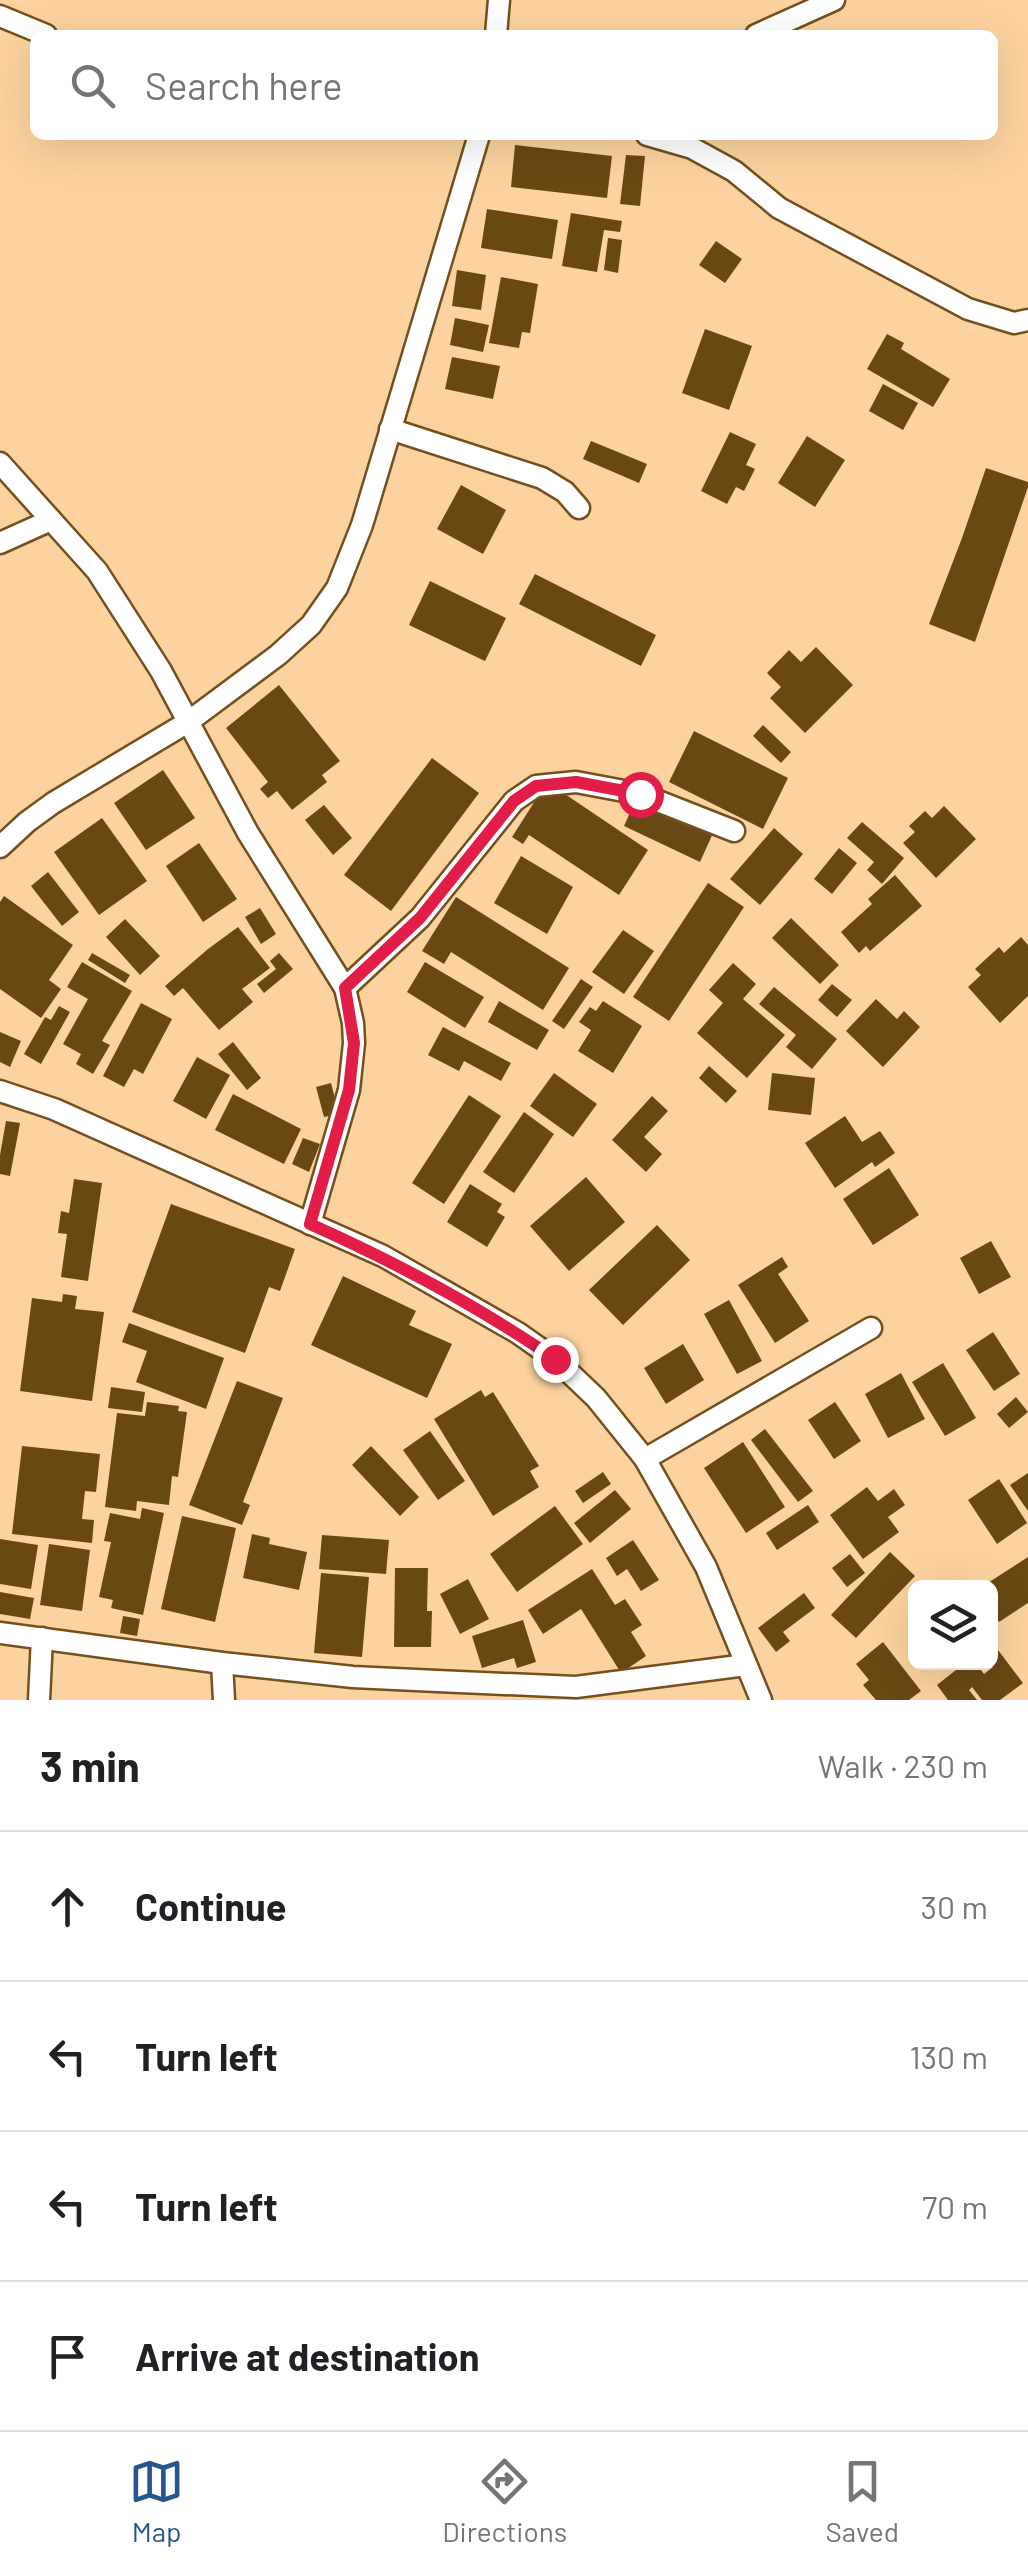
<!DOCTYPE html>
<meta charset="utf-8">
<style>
body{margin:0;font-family:Barlow,sans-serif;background:#f2f2f2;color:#202124}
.controls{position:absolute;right:30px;bottom:30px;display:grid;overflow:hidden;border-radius:15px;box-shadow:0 10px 40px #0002}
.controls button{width:90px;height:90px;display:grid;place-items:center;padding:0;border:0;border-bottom:2px solid #e0e0e0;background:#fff;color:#202124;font:50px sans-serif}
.stop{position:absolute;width:30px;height:30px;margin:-22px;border:8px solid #e11d48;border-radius:50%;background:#fff}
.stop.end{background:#e11d48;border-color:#fff;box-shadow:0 2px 10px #0008}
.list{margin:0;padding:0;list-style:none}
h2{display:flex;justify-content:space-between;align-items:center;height:130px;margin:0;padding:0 40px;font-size:42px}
h2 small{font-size:32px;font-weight:400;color:#757577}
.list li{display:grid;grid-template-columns:65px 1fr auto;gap:30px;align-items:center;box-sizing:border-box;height:150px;padding:0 40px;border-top:2px solid #e0e0e0}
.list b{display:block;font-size:38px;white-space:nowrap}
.list em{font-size:32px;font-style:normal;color:#757577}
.icon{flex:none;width:55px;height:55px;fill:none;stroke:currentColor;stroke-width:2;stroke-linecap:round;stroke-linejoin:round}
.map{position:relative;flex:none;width:1028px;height:1700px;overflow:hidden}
.search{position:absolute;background:#fff;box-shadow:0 10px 40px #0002;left:30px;right:30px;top:30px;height:110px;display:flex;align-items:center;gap:25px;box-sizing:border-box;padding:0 35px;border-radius:15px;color:#757577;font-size:38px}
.sheet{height:730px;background:#fff}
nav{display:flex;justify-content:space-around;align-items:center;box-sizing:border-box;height:140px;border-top:2px solid #e0e0e0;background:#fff;font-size:28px;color:#757577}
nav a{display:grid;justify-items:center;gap:5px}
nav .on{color:#24578f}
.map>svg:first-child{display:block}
</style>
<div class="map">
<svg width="1028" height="1700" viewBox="0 0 1028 1700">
<rect width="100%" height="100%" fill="#fcd39f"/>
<!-- building -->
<g fill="#6a4813">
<path d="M515,145L612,156L607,198L511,187Z"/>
<path d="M626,155L645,156L640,206L620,204Z"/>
<path d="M487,209L558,220L552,259L481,248Z"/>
<path d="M571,213L622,221L620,232L604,230L597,272L562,266Z"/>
<path d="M608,238L622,240L618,273L604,270Z"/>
<path d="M716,241L742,259L725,283L699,265Z"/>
<path d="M457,270L486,275L481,310L452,306Z"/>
<path d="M501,277L538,284L530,333L522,332L519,348L489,343Z"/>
<path d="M455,318L489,325L483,352L450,345Z"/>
<path d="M705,329L752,346L729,410L682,393Z"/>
<path d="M887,334L904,343L901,349L950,379L933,407L867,369Z"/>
<path d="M452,357L500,366L493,399L445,389Z"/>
<path d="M883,384L918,403L903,430L869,411Z"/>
<path d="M730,432L756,444L746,465L755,469L744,491L736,487L727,504L701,491Z"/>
<path d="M807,436L845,460L815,507L778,483Z"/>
<path d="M591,441L647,464L639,483L583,459Z"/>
<path d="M986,468L1028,482V487L975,642L929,624L962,538Z"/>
<path d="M461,485L506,510L483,554L437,529Z"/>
<path d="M535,574L656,635L641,666L519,604Z"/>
<path d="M430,581L506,618L485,661L409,625Z"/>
<path d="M816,647L853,685L805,733L770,698L781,687L767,673L789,650L801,662Z"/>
<path d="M279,685L340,761L322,775L327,782L292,810L277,791L268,798L260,789L268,782L226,728Z"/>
<path d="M763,725L791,752L781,763L753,736Z"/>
<path d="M694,731L788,778L763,829L669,782Z"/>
<path d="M432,758L479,793L391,911L344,875Z"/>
<path d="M163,770L195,818L146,850L114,803Z"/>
<path d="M547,782L648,850L619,895L529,835L523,844L512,837Z"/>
<path d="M638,795L714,831L700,862L624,826Z"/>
<path d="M324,805L352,838L333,855L305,820Z"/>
<path d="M944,806L976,839L936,878L903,843L915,832L909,826L925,811L932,818Z"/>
<path d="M102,818L147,881L99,915L54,852Z"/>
<path d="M862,822L904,858L882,884L867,870L874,862L847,838Z"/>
<path d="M774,828L803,854L760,905L730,879Z"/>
<path d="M199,843L237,899L203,922L166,866Z"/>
<path d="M839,848L857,863L832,894L814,879Z"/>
<path d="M521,856L573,887L547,934L494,903Z"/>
<path d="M48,872L79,912L62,926L31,886Z"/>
<path d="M895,875L922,906L870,951L866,946L859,953L841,932L872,904L868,899Z"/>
<path d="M708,883L744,907L669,1021L633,997Z"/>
<path d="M4,896L73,945L49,980L61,989L41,1018L0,989V902Z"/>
<path d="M456,897L569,968L543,1010L451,952L444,964L422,951Z"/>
<path d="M260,908L276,934L261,944L245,917Z"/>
<path d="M791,918L839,965L820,984L772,938Z"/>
<path d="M125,919L160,956L140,975L106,937Z"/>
<path d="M238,927L270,968L242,989L253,1002L219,1030L183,988L174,996L165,986L208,949Z"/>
<path d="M623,930L654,951L624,994L592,972Z"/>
<path d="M1021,937L1028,945V996L1000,1023L968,987L981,975L975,969L999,947L1004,953Z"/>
<path d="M92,953L130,975L125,983L88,960Z"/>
<path d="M279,953L293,969L264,993L257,984L276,969L270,961Z"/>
<path d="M82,962L132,991L102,1041L110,1045L93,1074L76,1064L81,1054L63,1044L88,999L67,987Z"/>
<path d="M425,962L484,997L465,1028L407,992Z"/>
<path d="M733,963L756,984L743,999L785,1035L747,1078L697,1033L723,1003L709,990Z"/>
<path d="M581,979L593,987L564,1029L552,1021Z"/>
<path d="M832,984L852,1000L837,1017L818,1000Z"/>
<path d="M774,987L837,1039L812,1069L786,1047L796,1035L759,1004Z"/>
<path d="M876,999L897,1019L904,1011L920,1027L883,1067L846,1031Z"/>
<path d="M499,1001L549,1030L537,1050L488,1022Z"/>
<path d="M603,1001L642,1026L613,1073L578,1051L591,1030L579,1022L590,1007L596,1011Z"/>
<path d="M141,1003L172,1019L143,1074L134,1069L124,1087L103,1076Z"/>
<path d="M59,1006L70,1012L41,1064L24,1054L45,1017L51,1020Z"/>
<path d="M443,1027L511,1063L501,1081L464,1061L459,1071L428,1055Z"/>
<path d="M0,1032L21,1041L10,1067L0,1062Z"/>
<path d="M233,1042L261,1078L247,1090L218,1054Z"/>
<path d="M197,1057L230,1075L206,1119L173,1101Z"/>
<path d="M709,1066L737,1091L726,1103L699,1078Z"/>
<path d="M554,1073L597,1104L573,1137L530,1106Z"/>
<path d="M772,1073L815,1078L811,1115L768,1110Z"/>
<path d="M331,1083L339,1114L324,1117L316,1087Z"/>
<path d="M233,1094L301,1129L284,1164L215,1130Z"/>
<path d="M469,1095L501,1116L444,1204L412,1183Z"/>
<path d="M652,1096L668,1111L644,1137L662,1154L646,1172L612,1140Z"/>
<path d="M524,1112L554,1134L514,1193L483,1172Z"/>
<path d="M845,1116L862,1142L880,1131L895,1153L875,1167L872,1162L835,1188L805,1143Z"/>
<path d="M6,1121L20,1123L10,1176L0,1174V1155Z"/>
<path d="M303,1138L320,1144L309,1172L292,1164Z"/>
<path d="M889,1168L919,1215L873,1245L843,1199Z"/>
<path d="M586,1177L625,1222L569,1271L530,1226Z"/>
<path d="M74,1179L102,1183L88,1281L61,1277L67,1234L58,1233L61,1211L69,1213Z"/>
<path d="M470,1184L502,1204L497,1212L505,1217L487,1247L447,1222Z"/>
<path d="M171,1204L295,1249L280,1291L269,1287L245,1353L132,1312Z"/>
<path d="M657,1225L690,1260L623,1325L589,1290Z"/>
<path d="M991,1241L1011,1277L979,1294L960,1258Z"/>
<path d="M782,1257L788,1267L778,1274L809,1321L775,1343L738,1285Z"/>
<path d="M343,1276L416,1311L409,1325L452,1344L427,1398L311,1345Z"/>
<path d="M63,1294L77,1296L75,1309L104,1312L92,1401L20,1391L32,1298L62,1302Z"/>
<path d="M729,1300L762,1361L737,1374L704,1314Z"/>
<path d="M129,1323L224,1358L206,1409L136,1382L147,1351L122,1342Z"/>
<path d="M993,1332L1020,1374L994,1391L966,1350Z"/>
<path d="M683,1344L704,1380L666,1404L644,1368Z"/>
<path d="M943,1363L976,1418L945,1436L912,1382Z"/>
<path d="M901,1373L925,1419L888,1438L865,1394Z"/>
<path d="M237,1381L283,1398L243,1502L250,1505L242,1525L189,1505Z"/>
<path d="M111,1387L145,1392L142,1412L108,1408Z"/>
<path d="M481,1390L485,1397L493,1392L539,1466L530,1471L539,1487L493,1516L434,1419Z"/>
<path d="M1016,1397L1028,1412L1009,1428L997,1414Z"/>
<path d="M147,1402L179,1406L178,1411L187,1412L178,1477L172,1476L169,1505L137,1501L136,1511L105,1507L117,1413L145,1416Z"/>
<path d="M835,1402L861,1441L834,1459L808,1420Z"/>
<path d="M765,1429L813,1491L798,1502L751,1440Z"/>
<path d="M430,1431L465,1481L438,1500L403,1450Z"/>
<path d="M743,1442L785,1507L746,1533L704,1468Z"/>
<path d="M22,1446L100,1454L96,1492L85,1491L82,1519L94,1520L92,1543L12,1534Z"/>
<path d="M371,1446L419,1497L400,1516L352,1465Z"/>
<path d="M603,1472L611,1484L583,1503L575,1491Z"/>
<path d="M1028,1473V1511L1010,1485Z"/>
<path d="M999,1479L1027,1523L997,1544L968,1500Z"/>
<path d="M867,1487L878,1501L894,1489L905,1505L888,1517L899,1532L863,1559L830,1515Z"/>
<path d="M615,1490L631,1509L590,1543L574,1523Z"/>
<path d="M808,1505L819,1522L777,1550L766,1533Z"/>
<path d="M555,1506L583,1544L517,1592L490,1554Z"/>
<path d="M142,1508L164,1513L143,1615L111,1608L113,1600L99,1597L111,1542L104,1541L110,1513L140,1519Z"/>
<path d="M182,1516L236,1528L215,1622L161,1609Z"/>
<path d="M252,1534L270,1538L269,1544L307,1552L299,1590L243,1578Z"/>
<path d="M322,1535L389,1540L386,1574L319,1569Z"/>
<path d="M0,1539L38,1545L31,1589L0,1584Z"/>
<path d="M633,1540L659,1580L641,1591L627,1569L617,1576L606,1558Z"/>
<path d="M49,1544L90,1550L82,1611L40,1605Z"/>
<path d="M890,1552L915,1576L856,1638L831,1615Z"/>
<path d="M850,1554L865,1573L847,1587L832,1568Z"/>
<path d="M1028,1557V1603L999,1622L990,1609V1588H980Z"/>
<path d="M395,1568H428L427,1611H432L431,1647H394Z"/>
<path d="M592,1569L615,1605L625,1599L642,1625L631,1632L646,1656L621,1673L581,1609L543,1634L528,1610Z"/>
<path d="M321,1573L369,1577L362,1657L314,1653Z"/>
<path d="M468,1579L489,1619L460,1634L440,1594Z"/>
<path d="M0,1592L34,1598L30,1619L0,1614Z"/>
<path d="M804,1593L815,1608L783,1632L790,1641L776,1652L758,1628Z"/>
<path d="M123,1616L140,1619L137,1636L120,1633Z"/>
<path d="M523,1620L536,1662L517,1668L514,1658L482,1668L472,1636Z"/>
<path d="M883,1642L921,1691L909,1700H876L863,1685L869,1680L856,1664Z"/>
<path d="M995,1646L1023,1683L1000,1700H982L972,1687L969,1690L977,1700H948L937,1685L966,1662H975L984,1674L993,1667L990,1664V1649Z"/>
</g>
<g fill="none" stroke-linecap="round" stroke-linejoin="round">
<!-- minor casing -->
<g stroke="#73501d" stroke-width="25">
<g id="minor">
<path d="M0,16L46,35"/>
<path d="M496,35L499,0"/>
<path d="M756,35L834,0"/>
<path d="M647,135L692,148L734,171L779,208L968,309L1014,323L1028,320"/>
<path d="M390,429L542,478L565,492L579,508"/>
<path d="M0,463L97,571L161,671L248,833L345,988L353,1023L354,1043L349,1090L310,1224"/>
<path d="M0,543L51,520"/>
<path d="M0,847L27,822L53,803L188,722L278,655L311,625L337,588L362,525L479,135"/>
<path d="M345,988L420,918L514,801L536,786L576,782L640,794L734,831"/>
<path d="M0,1091L54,1109L383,1256L518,1333L555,1359L596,1398L645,1459L706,1567L761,1700"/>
<path d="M645,1459L871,1328"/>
<path d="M0,1633L222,1663L353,1677L437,1681L576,1687L746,1665"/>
<path d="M222,1663L224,1700"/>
<path d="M39,1700L42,1638"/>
</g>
</g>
<!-- minor -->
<use href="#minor" stroke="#fff" stroke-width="20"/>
</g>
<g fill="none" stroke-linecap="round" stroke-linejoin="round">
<!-- route -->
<path stroke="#e11d48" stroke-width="12" d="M555,1359C478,1306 395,1262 310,1224L349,1090L354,1043L345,988L420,918L514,801L536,786L576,782L640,794"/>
</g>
</svg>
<div class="controls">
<button><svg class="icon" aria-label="layers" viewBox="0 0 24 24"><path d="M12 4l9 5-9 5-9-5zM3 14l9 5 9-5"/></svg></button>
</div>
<div class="stop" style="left:640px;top:794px"></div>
<div class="stop end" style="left:555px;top:1359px"></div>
<div class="search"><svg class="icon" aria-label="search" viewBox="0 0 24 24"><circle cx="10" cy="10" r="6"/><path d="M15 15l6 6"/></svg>Search here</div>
</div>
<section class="sheet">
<h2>3 min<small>Walk · 230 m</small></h2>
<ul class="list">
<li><svg class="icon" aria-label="ahead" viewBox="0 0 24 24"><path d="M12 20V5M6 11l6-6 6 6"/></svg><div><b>Continue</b></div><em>30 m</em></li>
<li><svg class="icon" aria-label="left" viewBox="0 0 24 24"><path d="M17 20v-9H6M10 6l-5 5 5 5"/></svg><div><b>Turn left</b></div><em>130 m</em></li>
<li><svg class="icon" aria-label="left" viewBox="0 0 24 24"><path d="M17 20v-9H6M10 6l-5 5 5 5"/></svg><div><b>Turn left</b></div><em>70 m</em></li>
<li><svg class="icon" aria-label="arrive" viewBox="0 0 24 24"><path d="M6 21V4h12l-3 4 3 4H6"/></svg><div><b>Arrive at destination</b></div></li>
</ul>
</section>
<nav>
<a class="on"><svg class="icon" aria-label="map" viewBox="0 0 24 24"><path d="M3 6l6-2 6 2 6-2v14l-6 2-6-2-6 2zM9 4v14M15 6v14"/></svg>Map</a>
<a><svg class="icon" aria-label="directions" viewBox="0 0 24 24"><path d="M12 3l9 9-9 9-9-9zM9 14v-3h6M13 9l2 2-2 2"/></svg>Directions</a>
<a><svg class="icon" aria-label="saved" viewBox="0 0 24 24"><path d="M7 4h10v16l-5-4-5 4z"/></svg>Saved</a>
</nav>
